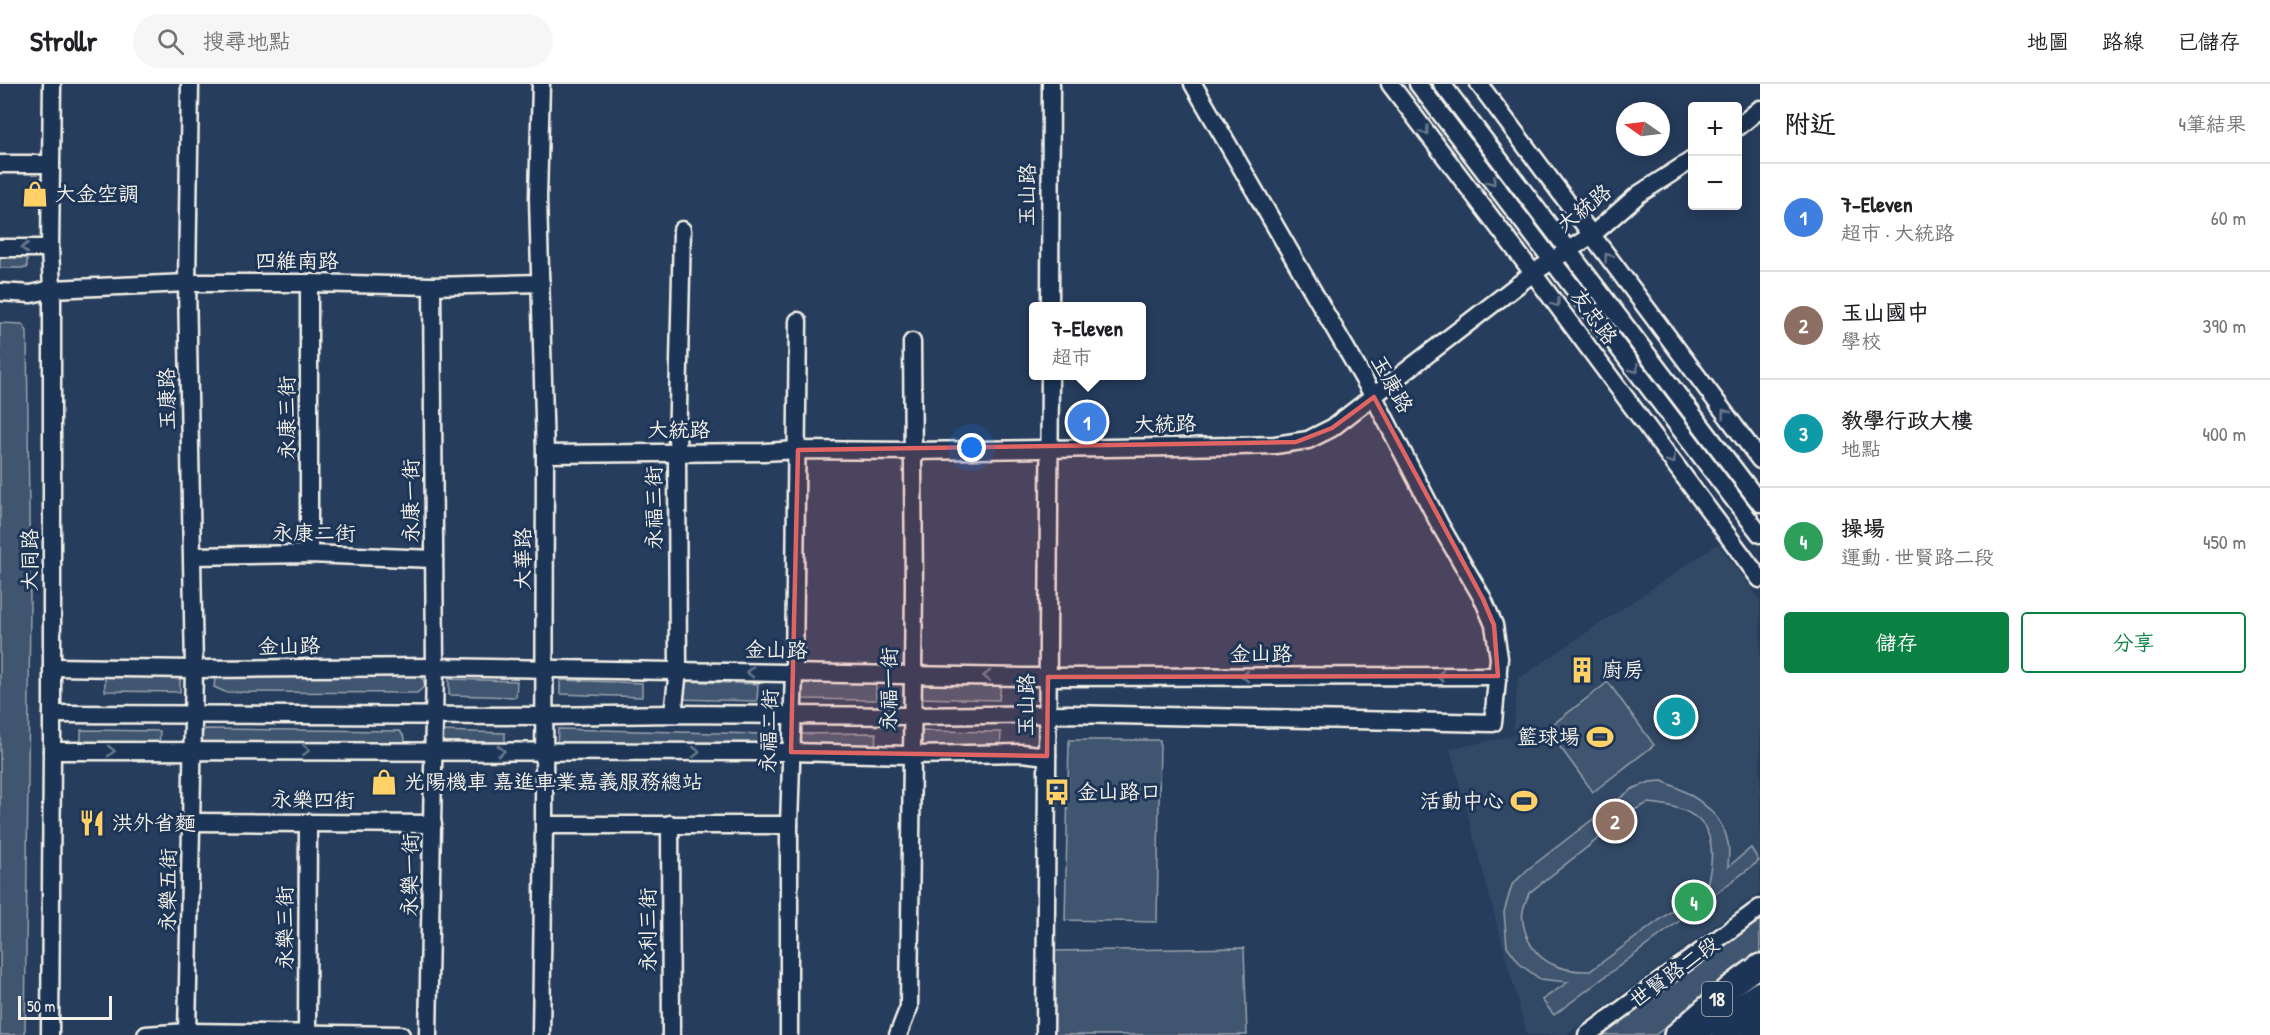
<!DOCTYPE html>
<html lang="zh-TW">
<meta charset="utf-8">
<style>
body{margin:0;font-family:"Patrick Hand","LXGW WenKai TC",sans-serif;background:#f6f6f6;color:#202124}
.controls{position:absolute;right:18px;top:18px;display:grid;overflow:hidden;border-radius:6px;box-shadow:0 3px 15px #0003}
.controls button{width:54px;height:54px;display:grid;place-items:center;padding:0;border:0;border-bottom:2px solid #e0e0e0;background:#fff;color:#202124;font:30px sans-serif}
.compass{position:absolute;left:1616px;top:18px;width:54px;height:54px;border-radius:50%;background:#fff;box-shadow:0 3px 15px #0003;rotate:284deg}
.scale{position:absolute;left:18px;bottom:15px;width:94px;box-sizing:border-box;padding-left:6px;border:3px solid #f4f1e8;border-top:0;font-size:16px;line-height:21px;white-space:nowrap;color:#f4f1e8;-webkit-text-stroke:4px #1d3557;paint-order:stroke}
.you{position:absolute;left:972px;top:364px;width:21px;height:21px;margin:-15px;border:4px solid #fff;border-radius:50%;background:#1a73e8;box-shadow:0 0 0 9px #1a73e833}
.badge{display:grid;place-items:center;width:39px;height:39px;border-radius:50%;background:#0b8043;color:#fff;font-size:20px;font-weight:700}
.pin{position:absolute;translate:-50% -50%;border:3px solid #fff;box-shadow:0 2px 6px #0006}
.popup{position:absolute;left:1029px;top:218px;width:117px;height:78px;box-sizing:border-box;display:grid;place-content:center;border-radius:6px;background:#fff;filter:drop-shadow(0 2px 4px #0005);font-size:20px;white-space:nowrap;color:#757577}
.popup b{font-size:22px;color:#202124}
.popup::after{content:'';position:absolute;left:50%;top:100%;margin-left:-12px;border:12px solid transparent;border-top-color:#fff}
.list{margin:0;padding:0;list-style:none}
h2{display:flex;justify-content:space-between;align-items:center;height:78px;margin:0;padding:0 24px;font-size:26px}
h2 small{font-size:20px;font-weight:400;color:#757577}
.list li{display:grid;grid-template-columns:39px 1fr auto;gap:18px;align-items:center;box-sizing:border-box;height:108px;padding:0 24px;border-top:2px solid #e0e0e0}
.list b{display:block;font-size:22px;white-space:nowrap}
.list p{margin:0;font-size:20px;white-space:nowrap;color:#757577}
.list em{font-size:20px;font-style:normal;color:#757577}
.actions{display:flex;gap:12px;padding:18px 24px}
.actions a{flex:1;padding:14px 0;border:2px solid #0b8043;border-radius:6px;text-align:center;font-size:21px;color:#0b8043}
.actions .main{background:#0b8043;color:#fff}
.icon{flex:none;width:33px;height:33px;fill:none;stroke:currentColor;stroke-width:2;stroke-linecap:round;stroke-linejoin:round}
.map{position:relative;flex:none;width:1760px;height:951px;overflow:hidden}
header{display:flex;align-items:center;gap:36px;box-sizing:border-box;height:84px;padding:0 30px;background:#fff;border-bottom:2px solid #e0e0e0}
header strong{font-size:28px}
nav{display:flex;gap:33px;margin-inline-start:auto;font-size:21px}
.search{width:420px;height:54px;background:#f6f6f6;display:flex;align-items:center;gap:15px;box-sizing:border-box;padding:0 21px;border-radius:33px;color:#757577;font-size:22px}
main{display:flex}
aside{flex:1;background:#fff}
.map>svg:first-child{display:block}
</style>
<header>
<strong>Strollr</strong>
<div class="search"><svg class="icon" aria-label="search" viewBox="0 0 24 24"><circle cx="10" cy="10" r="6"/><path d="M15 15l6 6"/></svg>搜尋地點</div>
<nav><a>地圖</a><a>路線</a><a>已儲存</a></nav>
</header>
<main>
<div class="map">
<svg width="1760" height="951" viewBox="0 0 1760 951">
<rect width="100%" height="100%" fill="#263d5d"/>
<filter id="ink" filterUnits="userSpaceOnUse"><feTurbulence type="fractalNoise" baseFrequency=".0167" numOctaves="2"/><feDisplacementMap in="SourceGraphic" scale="12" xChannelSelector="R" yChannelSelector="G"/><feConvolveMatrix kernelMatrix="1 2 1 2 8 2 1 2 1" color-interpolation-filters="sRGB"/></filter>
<g filter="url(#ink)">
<!-- built -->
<path fill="#334966" d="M1718,460L1760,516V808L1566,951H1527L1450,665L1513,652L1518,595Z"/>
<!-- green -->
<g fill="#40546f" stroke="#9aa2ac" stroke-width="1.5" fill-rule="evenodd">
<rect x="0" y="166" width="27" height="18"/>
<path d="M0,239L22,240L27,247L30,522L25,951H0Z"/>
<path d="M105,589L180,591V608L105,607Z"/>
<path d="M221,592H418L423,595L425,602L417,609L225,608L214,603L215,595Z"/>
<path d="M449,595L517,597L516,613L449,611Z"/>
<path d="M560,596L642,599V613L560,610Z"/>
<path d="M677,597L758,600L757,617L677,615Z"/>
<path d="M798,598L876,599V616L797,615Z"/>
<path d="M1608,598L1654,661L1593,708L1547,645Z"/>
<path d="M920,600H1001L999,616L919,614Z"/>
<path d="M205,645L400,647L405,654L404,662L200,660L198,653Z"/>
<path d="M558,645L759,650V664L557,662Z"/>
<path d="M81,646L160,647L159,663L81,661Z"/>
<path d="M439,647L505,649V664L438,662Z"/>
<path d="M922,647L1001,648L1000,664L922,662Z"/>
<path d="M876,649L875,664L793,663L794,650Z"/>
<path d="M1069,656H1160L1157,838L1065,836Z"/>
<path d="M1662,697C1690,708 1722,726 1728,759C1730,767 1728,776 1728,783L1751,764L1759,777L1554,931L1542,916L1568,898L1540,895L1521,881L1507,862L1504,828L1512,801L1527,786L1632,705L1650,698ZM1648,719C1704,723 1721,748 1707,801L1590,887C1562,888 1536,879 1526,850C1524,843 1521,835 1523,827C1524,821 1527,815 1529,809L1636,725Z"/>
<path d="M1760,835V872L1655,951H1601Z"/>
<path d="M1244,864L1247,951H1052L1053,867Z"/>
</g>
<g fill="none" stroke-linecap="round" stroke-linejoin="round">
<!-- minor casing -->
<g stroke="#f4f1e8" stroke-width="21">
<g id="minor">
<path d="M1390,0L1533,189L1760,495"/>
<path d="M1418,0L1760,450"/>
<path d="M1442,0L1760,419"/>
<path d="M1479,0L1760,376"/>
<path d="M1738,43L1760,25"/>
<path d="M0,80H51"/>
<path d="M0,164H50"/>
<path d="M0,208L31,210L52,205L187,199H309L432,202L541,199"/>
<path d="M1050,222L1051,0"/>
<path d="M545,370L764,368L798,366L913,367L1238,362L1275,361L1308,356L1332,344L1533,189L1592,151L1639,110L1692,76"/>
<path d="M309,470V199"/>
<path d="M193,472L309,470L433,475"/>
<path d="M52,583L194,585L435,583L1024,593L1498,592"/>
<path d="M52,630L544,632L673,630L911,632L1069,630L1493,639L1499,574L1494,541L1483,515L1440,441L1374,313L1193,0"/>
<path d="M673,630L678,587L677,368L682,146"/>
<path d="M52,667L791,668L911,671L1022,669L1047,672"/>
<path d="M192,738L433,740"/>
<path d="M670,740L671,951"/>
<path d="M544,741H789"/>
<path d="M307,949L308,739"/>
<path d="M50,951L52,667V205L50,164L52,0"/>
<path d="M146,951L187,948L401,951"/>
<path d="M187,951L194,585L187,199L190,0"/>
<path d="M428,951L435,583L432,202"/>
<path d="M541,951L544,741L545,370L538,114L541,0"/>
<path d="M789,951V741L794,588L798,237"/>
<path d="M898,951L909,923L914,504L912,258"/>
<path d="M1045,951L1050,292"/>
<path d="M1587,951L1760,824"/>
</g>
</g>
<!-- major casing -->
<g stroke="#f4f1e8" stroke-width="26">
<g id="major">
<path d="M1675,951L1730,903L1760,881"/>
<path d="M1693,951L1760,908"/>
<path d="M1723,951L1760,924"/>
<path d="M1752,951L1760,945"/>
</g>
</g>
<!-- minor -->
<use href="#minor" stroke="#1d3557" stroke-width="16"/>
<!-- major -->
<use href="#major" stroke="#1d3557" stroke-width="21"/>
</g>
<!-- one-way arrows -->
<defs><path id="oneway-chevron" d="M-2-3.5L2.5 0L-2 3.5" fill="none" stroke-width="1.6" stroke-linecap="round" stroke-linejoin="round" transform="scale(1.5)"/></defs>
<g stroke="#68778a">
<use href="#oneway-chevron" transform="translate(1425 47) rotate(53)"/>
<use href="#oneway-chevron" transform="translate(1492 97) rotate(53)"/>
<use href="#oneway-chevron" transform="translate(25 164) rotate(-179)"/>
<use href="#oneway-chevron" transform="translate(1608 173) rotate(-127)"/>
<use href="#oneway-chevron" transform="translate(1556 219) rotate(54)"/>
<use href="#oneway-chevron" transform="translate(1635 285) rotate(53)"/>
<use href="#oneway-chevron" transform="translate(1725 329) rotate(-127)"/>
<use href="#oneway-chevron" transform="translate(1672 376) rotate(54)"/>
<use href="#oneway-chevron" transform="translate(750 588) rotate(-180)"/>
<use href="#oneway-chevron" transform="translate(987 592) rotate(-179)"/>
<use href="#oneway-chevron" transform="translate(1245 592) rotate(180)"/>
<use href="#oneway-chevron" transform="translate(1440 592) rotate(180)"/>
<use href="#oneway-chevron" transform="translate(306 666)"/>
<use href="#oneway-chevron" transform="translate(111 667)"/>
<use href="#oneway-chevron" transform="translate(501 667)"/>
<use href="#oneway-chevron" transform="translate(696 668)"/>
</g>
</g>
<!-- marked area -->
<path fill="#df6462" fill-opacity="0.2" stroke="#df6462" stroke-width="4.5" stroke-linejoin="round" d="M1374,313L1483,515L1494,541L1498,592L1048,593L1047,672L791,668L798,366L1296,358L1332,344Z"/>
<!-- icons -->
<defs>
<g id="shop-bare" transform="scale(2.07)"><path d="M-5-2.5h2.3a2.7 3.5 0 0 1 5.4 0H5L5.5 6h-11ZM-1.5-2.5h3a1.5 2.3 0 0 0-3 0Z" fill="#ffd166" stroke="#1d3557" stroke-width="2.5" paint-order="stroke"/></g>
<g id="building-bare" transform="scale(2.07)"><path d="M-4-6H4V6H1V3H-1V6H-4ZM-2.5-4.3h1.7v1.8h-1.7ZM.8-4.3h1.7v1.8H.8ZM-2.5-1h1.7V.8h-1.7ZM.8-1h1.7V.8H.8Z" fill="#ffd166" stroke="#1d3557" stroke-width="2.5" paint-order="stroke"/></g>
<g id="stadium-bare" transform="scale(2.07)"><path d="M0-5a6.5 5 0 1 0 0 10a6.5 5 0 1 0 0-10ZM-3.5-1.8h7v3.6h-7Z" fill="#ffd166" stroke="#1d3557" stroke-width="2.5" paint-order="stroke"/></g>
<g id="bus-bare" transform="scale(2.07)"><path d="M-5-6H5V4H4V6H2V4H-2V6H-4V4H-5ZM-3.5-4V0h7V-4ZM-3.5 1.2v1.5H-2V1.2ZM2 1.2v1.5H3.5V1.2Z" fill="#ffd166" stroke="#1d3557" stroke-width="2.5" paint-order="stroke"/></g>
<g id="restaurant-bare" transform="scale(2.07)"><path d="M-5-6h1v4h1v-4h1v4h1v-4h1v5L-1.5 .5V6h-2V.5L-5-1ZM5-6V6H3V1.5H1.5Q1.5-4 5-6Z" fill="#ffd166" stroke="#1d3557" stroke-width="2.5" paint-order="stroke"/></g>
</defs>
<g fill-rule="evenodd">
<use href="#shop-bare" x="35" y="110"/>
<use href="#building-bare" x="1582" y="586"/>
<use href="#stadium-bare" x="1600" y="653"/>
<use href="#shop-bare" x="384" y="698"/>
<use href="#bus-bare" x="1057" y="708"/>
<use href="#stadium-bare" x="1524" y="717"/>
<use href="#restaurant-bare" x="92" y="739"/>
</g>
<g text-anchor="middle" stroke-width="6" stroke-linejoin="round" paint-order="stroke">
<!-- shield labels -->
<rect fill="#1d3557" stroke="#b4b9bc" stroke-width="1.5" x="1702" y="898" width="30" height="34" rx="4.5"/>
<g font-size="20" font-weight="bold" fill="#f4f1e8">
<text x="1717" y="922">18</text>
</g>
<!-- poi labels -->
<g font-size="21" fill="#f4f1e8" stroke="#1d3557" text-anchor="start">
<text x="55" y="117">大金空調</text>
<text x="1602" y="593">廚房</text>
<text x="1580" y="660" text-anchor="end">籃球場</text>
<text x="404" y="705">光陽機車 嘉進車業嘉義服務總站</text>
<text x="1077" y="715">金山路口</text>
<text x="1504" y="724" text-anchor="end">活動中心</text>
<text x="112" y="746">洪外省麵</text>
</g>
<!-- street labels -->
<g font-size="21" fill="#f4f1e8" stroke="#1d3557">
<text transform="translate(1027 111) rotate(-89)" y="7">玉山路</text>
<text transform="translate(1584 124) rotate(-38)" y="7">大統路</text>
<text x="297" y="184">四維南路</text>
<text transform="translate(1594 233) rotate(54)" y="7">友忠路</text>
<text transform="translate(1392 300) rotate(61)" y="7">玉康路</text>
<text transform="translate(167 315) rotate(-91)" y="7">玉康路</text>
<text transform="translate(287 334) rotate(-90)" y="7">永康三街</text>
<text transform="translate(1165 340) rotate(-1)" y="7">大統路</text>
<text x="679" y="353">大統路</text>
<text transform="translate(411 417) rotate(-90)" y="7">永康一街</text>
<text transform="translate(654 424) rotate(-90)" y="7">永福三街</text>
<text transform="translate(314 449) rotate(1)" y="7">永康二街</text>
<text transform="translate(523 475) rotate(-90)" y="7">大華路</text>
<text transform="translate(30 476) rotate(-90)" y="7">大同路</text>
<text transform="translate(289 562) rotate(-1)" y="7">金山路</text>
<text transform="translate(776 566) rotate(1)" y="7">金山路</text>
<text x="1261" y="577">金山路</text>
<text transform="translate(889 605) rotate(-89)" y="7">永福一街</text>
<text transform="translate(1026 621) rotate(-89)" y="7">玉山路</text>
<text transform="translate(769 647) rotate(-88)" y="7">永福二街</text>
<text transform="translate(313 716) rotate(1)" y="7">永樂四街</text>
<text transform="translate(410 791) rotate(-89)" y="7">永樂一街</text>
<text transform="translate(168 806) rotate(-89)" y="7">永樂五街</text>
<text transform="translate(285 844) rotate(-90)" y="7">永樂三街</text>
<text transform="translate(648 846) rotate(-90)" y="7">永利三街</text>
<text transform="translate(1674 888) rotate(-36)" y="7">世賢路二段</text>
</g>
</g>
</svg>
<div class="controls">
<button>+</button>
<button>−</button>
</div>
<svg class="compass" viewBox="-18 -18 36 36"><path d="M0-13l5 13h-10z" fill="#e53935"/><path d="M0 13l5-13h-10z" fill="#757577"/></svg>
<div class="scale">50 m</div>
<div class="you"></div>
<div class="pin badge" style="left:1087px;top:338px;background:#3f7fe0">1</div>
<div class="popup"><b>7-Eleven</b>超市</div>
<div class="pin badge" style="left:1615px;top:737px;background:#8d6e63">2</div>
<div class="pin badge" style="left:1676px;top:633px;background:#0f9aa8">3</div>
<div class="pin badge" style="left:1694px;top:818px;background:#2e9e5b">4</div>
</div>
<aside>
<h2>附近<small>4筆結果</small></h2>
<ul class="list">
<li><span class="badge" style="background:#3f7fe0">1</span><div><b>7-Eleven</b><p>超市 · 大統路</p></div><em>60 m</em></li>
<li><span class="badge" style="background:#8d6e63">2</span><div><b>玉山國中</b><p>學校</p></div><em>390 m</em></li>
<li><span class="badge" style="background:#0f9aa8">3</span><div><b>教學行政大樓</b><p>地點</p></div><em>400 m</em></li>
<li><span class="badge" style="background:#2e9e5b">4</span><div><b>操場</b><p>運動 · 世賢路二段</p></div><em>450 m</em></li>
</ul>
<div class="actions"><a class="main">儲存</a><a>分享</a></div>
</aside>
</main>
